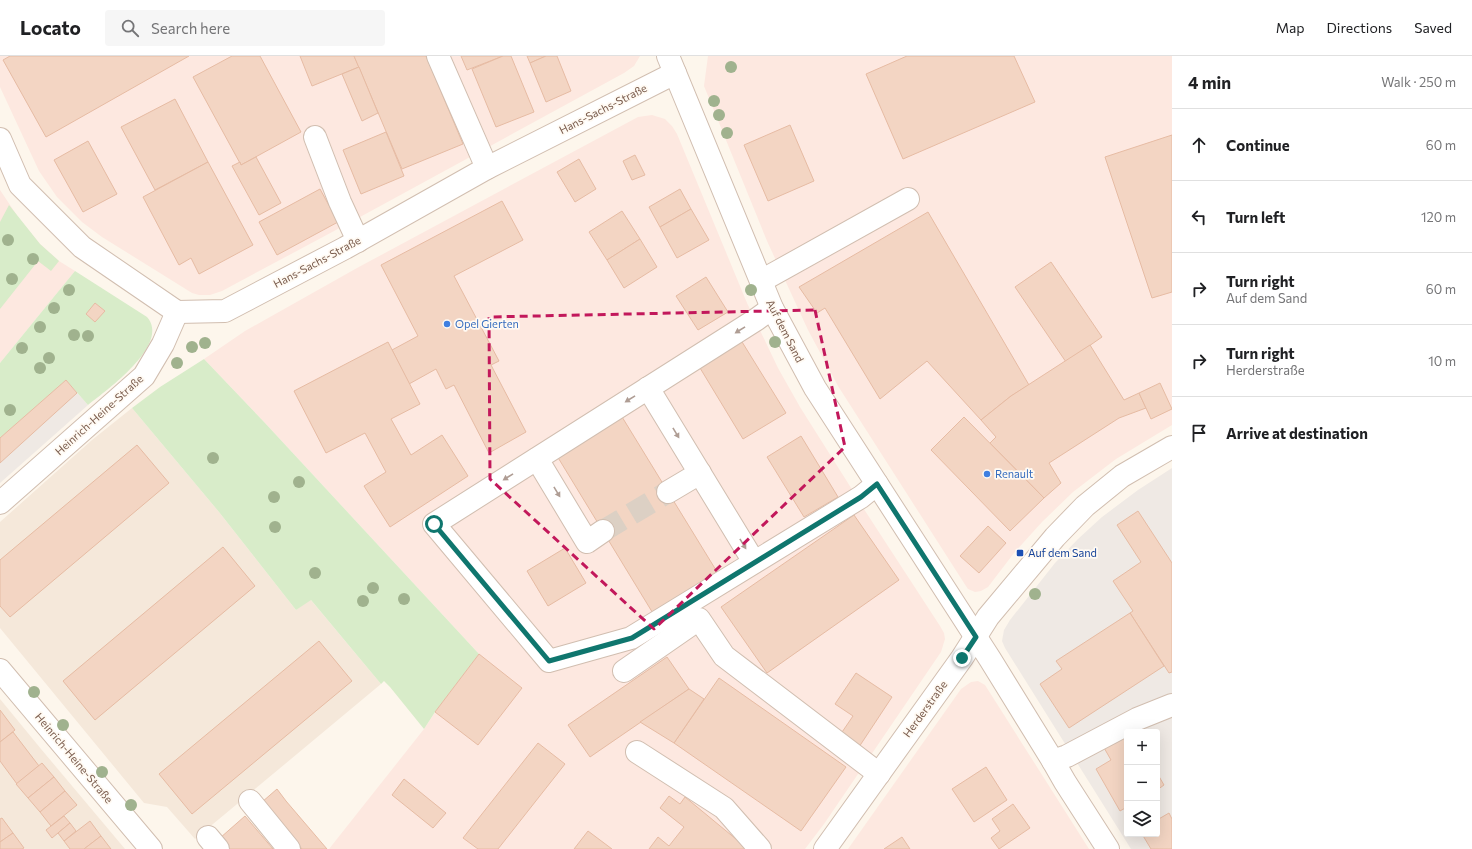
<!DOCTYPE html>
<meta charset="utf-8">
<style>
body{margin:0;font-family:Commissioner,sans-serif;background:#f6f6f6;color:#202124}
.controls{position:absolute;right:12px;bottom:12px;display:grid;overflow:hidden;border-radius:4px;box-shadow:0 4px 16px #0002}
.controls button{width:36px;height:36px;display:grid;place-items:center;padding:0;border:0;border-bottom:1px solid #e0e0e0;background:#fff;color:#202124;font:20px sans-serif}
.stop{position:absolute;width:12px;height:12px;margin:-9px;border:3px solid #0f766e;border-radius:50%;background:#fff}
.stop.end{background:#0f766e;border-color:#fff;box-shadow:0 1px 4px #0008}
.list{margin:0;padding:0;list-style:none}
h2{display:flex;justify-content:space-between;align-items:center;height:52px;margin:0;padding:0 16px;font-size:17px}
h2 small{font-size:13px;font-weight:400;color:#757577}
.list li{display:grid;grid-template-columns:26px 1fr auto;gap:12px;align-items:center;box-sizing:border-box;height:72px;padding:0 16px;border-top:1px solid #e0e0e0}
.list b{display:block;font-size:15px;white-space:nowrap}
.list p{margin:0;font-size:13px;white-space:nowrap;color:#757577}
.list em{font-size:13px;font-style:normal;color:#757577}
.icon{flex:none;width:22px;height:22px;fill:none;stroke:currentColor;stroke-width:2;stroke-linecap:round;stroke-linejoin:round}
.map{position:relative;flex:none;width:1172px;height:793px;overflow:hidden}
header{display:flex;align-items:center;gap:24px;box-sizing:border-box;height:56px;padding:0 20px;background:#fff;border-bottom:1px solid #e0e0e0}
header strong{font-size:19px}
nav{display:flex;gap:22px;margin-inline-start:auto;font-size:14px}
.search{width:280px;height:36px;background:#f6f6f6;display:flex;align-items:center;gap:10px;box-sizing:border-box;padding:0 14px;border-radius:4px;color:#757577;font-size:15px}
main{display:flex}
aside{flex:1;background:#fff}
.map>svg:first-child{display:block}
</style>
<header>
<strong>Locato</strong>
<div class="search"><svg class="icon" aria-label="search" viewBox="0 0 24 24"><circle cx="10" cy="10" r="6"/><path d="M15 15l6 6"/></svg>Search here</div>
<nav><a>Map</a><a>Directions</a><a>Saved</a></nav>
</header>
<main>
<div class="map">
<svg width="1172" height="793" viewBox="0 0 1172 793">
<rect width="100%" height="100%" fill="#fdf6ec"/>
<!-- residential -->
<g fill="#f5e8da">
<path d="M132,352L219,456L296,554L310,543L381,628L195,783L167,751L144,747L0,572V466L92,384Z"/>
<path d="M0,643L41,693L125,793H0Z"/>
</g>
<!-- commercial -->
<g fill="#fde8e0">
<path d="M0,0H640L634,10L624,17L349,167L222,235L210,239H199L192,237L176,227L102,181L82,166L57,141L39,115L0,31Z"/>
<path d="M708,0H1172V369L1116,403L1073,436L1042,466L1014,497L988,531L981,535L975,536L968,533L964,527L838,330L808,274L767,185L704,30Z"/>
<path d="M652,59L665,63L672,70L677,78L747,247L778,312L800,351L853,435L858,444L940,570L944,577L945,583L941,596L824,768L805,793H329L424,673L435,656L479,598L265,367L204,303L245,275L357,212L638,61Z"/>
<path d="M0,134L20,164L40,188L59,205L75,215L0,307Z"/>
<path d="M978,625L985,629L1089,793H848L961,633L971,626Z"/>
</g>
<!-- industrial -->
<g fill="#efe9e4" fill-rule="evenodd">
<path d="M66,324L88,349L0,427V382Z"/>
<path d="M1172,412V793H1131L1005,592L1002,585L1004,574L1010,564L1055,507L1078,483L1102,461L1138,434ZM1127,676H1157V778H1127Z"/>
</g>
<!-- green -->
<g fill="#d8ecc9">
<path d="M9,149L40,188L59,205L51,215L38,205L0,253V166Z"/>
<path d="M75,215L147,261C171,288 107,334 88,349L66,324L0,382V307Z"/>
<path d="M204,303L265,367L479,598L435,656L424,673L390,631L384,625L381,628L311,544L296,554L219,456L132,352L160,331Z"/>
</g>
<!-- building -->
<g fill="#f3d5c3" stroke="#e6bba3">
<path d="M10,0H189L46,81L3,4Z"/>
<path d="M232,0H260L301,76L241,109L193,21Z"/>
<path d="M300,0H354L359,11L312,30Z"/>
<path d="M354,0H426L463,88L402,113Z"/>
<path d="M461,0H503L467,14Z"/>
<path d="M503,0H511L534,56L496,71L472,13Z"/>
<path d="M527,0H546L530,7Z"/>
<path d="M546,0H557L571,35L546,46L530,7Z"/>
<path d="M907,0H1014L1035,46L903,103L866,18Z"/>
<path d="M359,11L378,57L362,65L342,18Z"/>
<path d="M175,43L208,106L155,134L121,71Z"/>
<path d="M790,69L814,125L768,145L744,89Z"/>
<path d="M386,76L404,120L361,138L343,94Z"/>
<path d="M1172,79V236L1152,242L1105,101Z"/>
<path d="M88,85L117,138L83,156L54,104Z"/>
<path d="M635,99L645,119L632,124L623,105Z"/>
<path d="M256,101L281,147L259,159L232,110L240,106L241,109Z"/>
<path d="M579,103L596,133L575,146L557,116Z"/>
<path d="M208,106L253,189L199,218L191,202L179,209L143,141Z"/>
<path d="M320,133L338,166L277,199L259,166Z"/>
<path d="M680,133L691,153L660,171L649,151Z"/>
<path d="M502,145L523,184L454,220L499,305L491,309L526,376L489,397L454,329L446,333L436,313L409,328L392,294L418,280L381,209Z"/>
<path d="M691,153L709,184L677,202L660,171Z"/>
<path d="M622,155L640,183L607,204L589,176Z"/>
<path d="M928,156L1029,329L1011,340L981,364L927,305L880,343L825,252L817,257L799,231Z"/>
<path d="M640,183L657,211L624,232L607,204Z"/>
<path d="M1051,206L1102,281L1066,306L1015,231Z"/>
<path d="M706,221L728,256L698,274L676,240Z"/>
<path d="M95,247L105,255L95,266L86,258Z"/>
<path d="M739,281L786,357L743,383L697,307Z"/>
<path d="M388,286L420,348L391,363L411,399L442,379L468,420L390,471L364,430L386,416L365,377L326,397L294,335Z"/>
<path d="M1090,289L1124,344L1139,337L1146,352L1119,362L1049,407L1061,427L1044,442L990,387L996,381L981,364L1011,340Z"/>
<path d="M66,324L77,337L0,407V382Z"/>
<path d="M1160,327L1172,353L1151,363L1139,337Z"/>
<path d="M619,356L719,519L654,559L554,395Z"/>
<path d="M964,361L1044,442L1010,475L931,394Z"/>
<path d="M801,380L838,441L804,461L767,401Z"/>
<path d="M137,389L169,427L10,561L0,550V504Z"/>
<path d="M1138,455L1172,507V616L1169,617L1130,557L1133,555L1113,525L1141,506L1117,469Z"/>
<path d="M854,459L899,524L767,617L721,551Z"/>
<path d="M988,470L1006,487L979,517L960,500Z"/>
<path d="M223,491L255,530L95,664L63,625Z"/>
<path d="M565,492L586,527L548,550L527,515Z"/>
<path d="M1130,557L1164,610L1069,672L1040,628L1062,613L1056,605Z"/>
<path d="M319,585L352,625L192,758L159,718Z"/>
<path d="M479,598L522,632L478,689L435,656Z"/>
<path d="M667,601L689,633L590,701L568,669Z"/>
<path d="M856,617L892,641L857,694L838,682L853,660L835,648Z"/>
<path d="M719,622L846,711L801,775L674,687Z"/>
<path d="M689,633L704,643L674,687L640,666Z"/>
<path d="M0,654L15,674L0,686Z"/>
<path d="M13,676L39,710L17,728L0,705V686Z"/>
<path d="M1127,676V751L1120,755L1096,713L1111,704L1103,690Z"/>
<path d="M538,687L565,708L498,793H478L463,782Z"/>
<path d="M42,707L54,721L28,742L16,728Z"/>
<path d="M986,711L1007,744L974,766L952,733Z"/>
<path d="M1157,717L1164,729L1157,734Z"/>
<path d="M54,721L65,735L40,756L28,742Z"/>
<path d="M404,723L446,757L433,772L392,739Z"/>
<path d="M277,733L286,745L327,793H302L262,746Z"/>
<path d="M65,735L77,749L51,770L40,756Z"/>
<path d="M669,740L680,748L685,741L748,793H649L658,781L669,790L684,771L660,752Z"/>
<path d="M1013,748L1030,772L999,793L991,782L1000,775L992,763Z"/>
<path d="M1169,757L1172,763V793H1151L1142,778H1157V764Z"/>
<path d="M64,760L70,767L52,782L46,774Z"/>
<path d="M245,760L273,793H229L220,782Z"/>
<path d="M2,762L13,777L0,786V763Z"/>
<path d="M90,765L101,780L84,793H70L64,785Z"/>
<path d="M70,767L76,775L64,785L58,777Z"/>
<path d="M588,775L612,793H574Z"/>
<path d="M13,777L24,792L22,793H0V786Z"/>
<path d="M101,780L111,793H84Z"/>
<path d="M902,781L910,793H884Z"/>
</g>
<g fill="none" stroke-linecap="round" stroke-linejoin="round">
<!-- minor-tunnel -->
<path stroke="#dcd0c4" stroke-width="22" stroke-dasharray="22 11" stroke-linecap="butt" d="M603,475L668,436"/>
<!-- minor casing -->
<g stroke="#d1beb0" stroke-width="24">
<g id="minor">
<path d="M438,0L487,112"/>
<path d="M668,0L772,252L815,332L990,603L1053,705L1065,726L1108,793"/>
<path d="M315,81L340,146L358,185"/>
<path d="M0,83L20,129L82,191L177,256L225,255L345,192L487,112L675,17"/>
<path d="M761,225L908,143"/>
<path d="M772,252L757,263L434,468L549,605L631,582L861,441L877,428"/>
<path d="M648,332L754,506"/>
<path d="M537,403L587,486L603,475"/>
<path d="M668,436L700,417"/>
<path d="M0,447L144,320L163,288L177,256"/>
<path d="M0,614L151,793"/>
<path d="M624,615L699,563L724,600L879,718"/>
<path d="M637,696L724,752L760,793"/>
<path d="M1053,705L1067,700L1137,663L1172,649"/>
<path d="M250,745L289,793"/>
<path d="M208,781L218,793"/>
<path d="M825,793L962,602L988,561L1055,481L1085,450L1122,420L1172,391"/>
</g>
</g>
<!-- minor -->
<use href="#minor" stroke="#fff" stroke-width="22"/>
</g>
<!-- trees -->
<g fill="#a0b28e">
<circle cx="731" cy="11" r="6"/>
<circle cx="714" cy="45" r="6"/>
<circle cx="719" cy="59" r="6"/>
<circle cx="727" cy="77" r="6"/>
<circle cx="8" cy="184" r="6"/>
<circle cx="33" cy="203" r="6"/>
<circle cx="12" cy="223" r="6"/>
<circle cx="69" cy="234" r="6"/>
<circle cx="751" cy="234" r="6"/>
<circle cx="54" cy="252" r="6"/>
<circle cx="40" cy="271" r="6"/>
<circle cx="74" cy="279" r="6"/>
<circle cx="88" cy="280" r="6"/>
<circle cx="775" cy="286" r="6"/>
<circle cx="205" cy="287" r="6"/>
<circle cx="192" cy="291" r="6"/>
<circle cx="22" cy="292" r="6"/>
<circle cx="49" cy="302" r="6"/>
<circle cx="177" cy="307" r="6"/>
<circle cx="40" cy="312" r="6"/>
<circle cx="10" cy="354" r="6"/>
<circle cx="213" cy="402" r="6"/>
<circle cx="299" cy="426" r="6"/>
<circle cx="274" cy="441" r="6"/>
<circle cx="275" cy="471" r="6"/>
<circle cx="315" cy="517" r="6"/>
<circle cx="373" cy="532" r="6"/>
<circle cx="1035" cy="538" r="6"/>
<circle cx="404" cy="543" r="6"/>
<circle cx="363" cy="545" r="6"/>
<circle cx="34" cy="636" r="6"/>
<circle cx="63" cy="669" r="6"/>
<circle cx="102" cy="716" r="6"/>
<circle cx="131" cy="749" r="6"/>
</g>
<!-- one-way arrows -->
<defs><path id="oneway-solid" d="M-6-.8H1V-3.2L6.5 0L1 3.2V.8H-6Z"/></defs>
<g fill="#af9d94">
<use href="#oneway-solid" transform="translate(740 274) rotate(148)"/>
<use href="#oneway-solid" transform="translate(630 343) rotate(148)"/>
<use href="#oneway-solid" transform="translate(676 377) rotate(59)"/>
<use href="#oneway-solid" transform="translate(508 421) rotate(148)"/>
<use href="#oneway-solid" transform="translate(557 436) rotate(59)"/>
<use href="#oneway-solid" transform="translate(743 488) rotate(59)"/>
</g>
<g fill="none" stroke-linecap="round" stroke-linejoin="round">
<!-- route -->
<path stroke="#0f766e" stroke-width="5" d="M434,468L549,605L632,582L861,441L877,428L976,581L962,602"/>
</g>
<!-- marked area -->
<path fill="none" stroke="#c2185b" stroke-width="3" stroke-dasharray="8 5" stroke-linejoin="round" d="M815,254L845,391L654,573L490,423L489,261Z"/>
<!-- markers -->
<g fill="#3f7fe0" stroke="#fffaf3" stroke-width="1.5">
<circle cx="447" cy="268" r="4"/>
<circle cx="987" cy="418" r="4"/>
</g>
<rect fill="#1a4fb4" stroke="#fffaf3" stroke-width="1.5" x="1016" y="493" width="8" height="8" rx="2"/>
<g text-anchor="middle" stroke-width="3.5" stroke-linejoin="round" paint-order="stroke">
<!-- street labels -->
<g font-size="11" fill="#7a5c4d" stroke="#fffaf3">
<text transform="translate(603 53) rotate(-27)" y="4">Hans-Sachs-Straße</text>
<text transform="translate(317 206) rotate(-28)" y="4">Hans-Sachs-Straße</text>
<text transform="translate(785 275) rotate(63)" y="4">Auf dem Sand</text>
<text transform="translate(99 359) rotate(-42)" y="4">Heinrich-Heine-Straße</text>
<text transform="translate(925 653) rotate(-54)" y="4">Herderstraße</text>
<text transform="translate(74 702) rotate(50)" y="4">Heinrich-Heine-Straße</text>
</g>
<!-- shop labels -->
<g font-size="11" fill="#366cbe" stroke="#fffaf3" text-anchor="start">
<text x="455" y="272">Opel Gierten</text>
<text x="995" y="422">Renault</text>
</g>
<!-- transit labels -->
<g font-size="11" fill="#164399" stroke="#fffaf3" text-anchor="start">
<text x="1028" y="501">Auf dem Sand</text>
</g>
</g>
</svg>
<div class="controls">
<button>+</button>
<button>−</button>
<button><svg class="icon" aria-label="layers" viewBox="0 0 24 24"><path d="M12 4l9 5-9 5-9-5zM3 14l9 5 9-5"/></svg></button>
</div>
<div class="stop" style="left:434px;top:468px"></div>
<div class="stop end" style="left:962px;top:602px"></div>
</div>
<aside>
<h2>4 min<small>Walk · 250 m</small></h2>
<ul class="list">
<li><svg class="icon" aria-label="ahead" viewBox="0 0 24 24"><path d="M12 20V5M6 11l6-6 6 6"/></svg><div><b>Continue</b></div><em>60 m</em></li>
<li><svg class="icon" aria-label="left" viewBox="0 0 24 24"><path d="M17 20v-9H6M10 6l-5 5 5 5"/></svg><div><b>Turn left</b></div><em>120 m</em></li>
<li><svg class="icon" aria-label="right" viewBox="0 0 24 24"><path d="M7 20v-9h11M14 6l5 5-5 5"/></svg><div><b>Turn right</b><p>Auf dem Sand</p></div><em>60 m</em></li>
<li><svg class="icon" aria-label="right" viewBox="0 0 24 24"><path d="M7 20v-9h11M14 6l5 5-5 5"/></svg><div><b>Turn right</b><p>Herderstraße</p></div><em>10 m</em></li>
<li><svg class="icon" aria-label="arrive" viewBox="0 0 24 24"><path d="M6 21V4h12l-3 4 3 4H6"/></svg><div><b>Arrive at destination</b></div></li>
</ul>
</aside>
</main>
